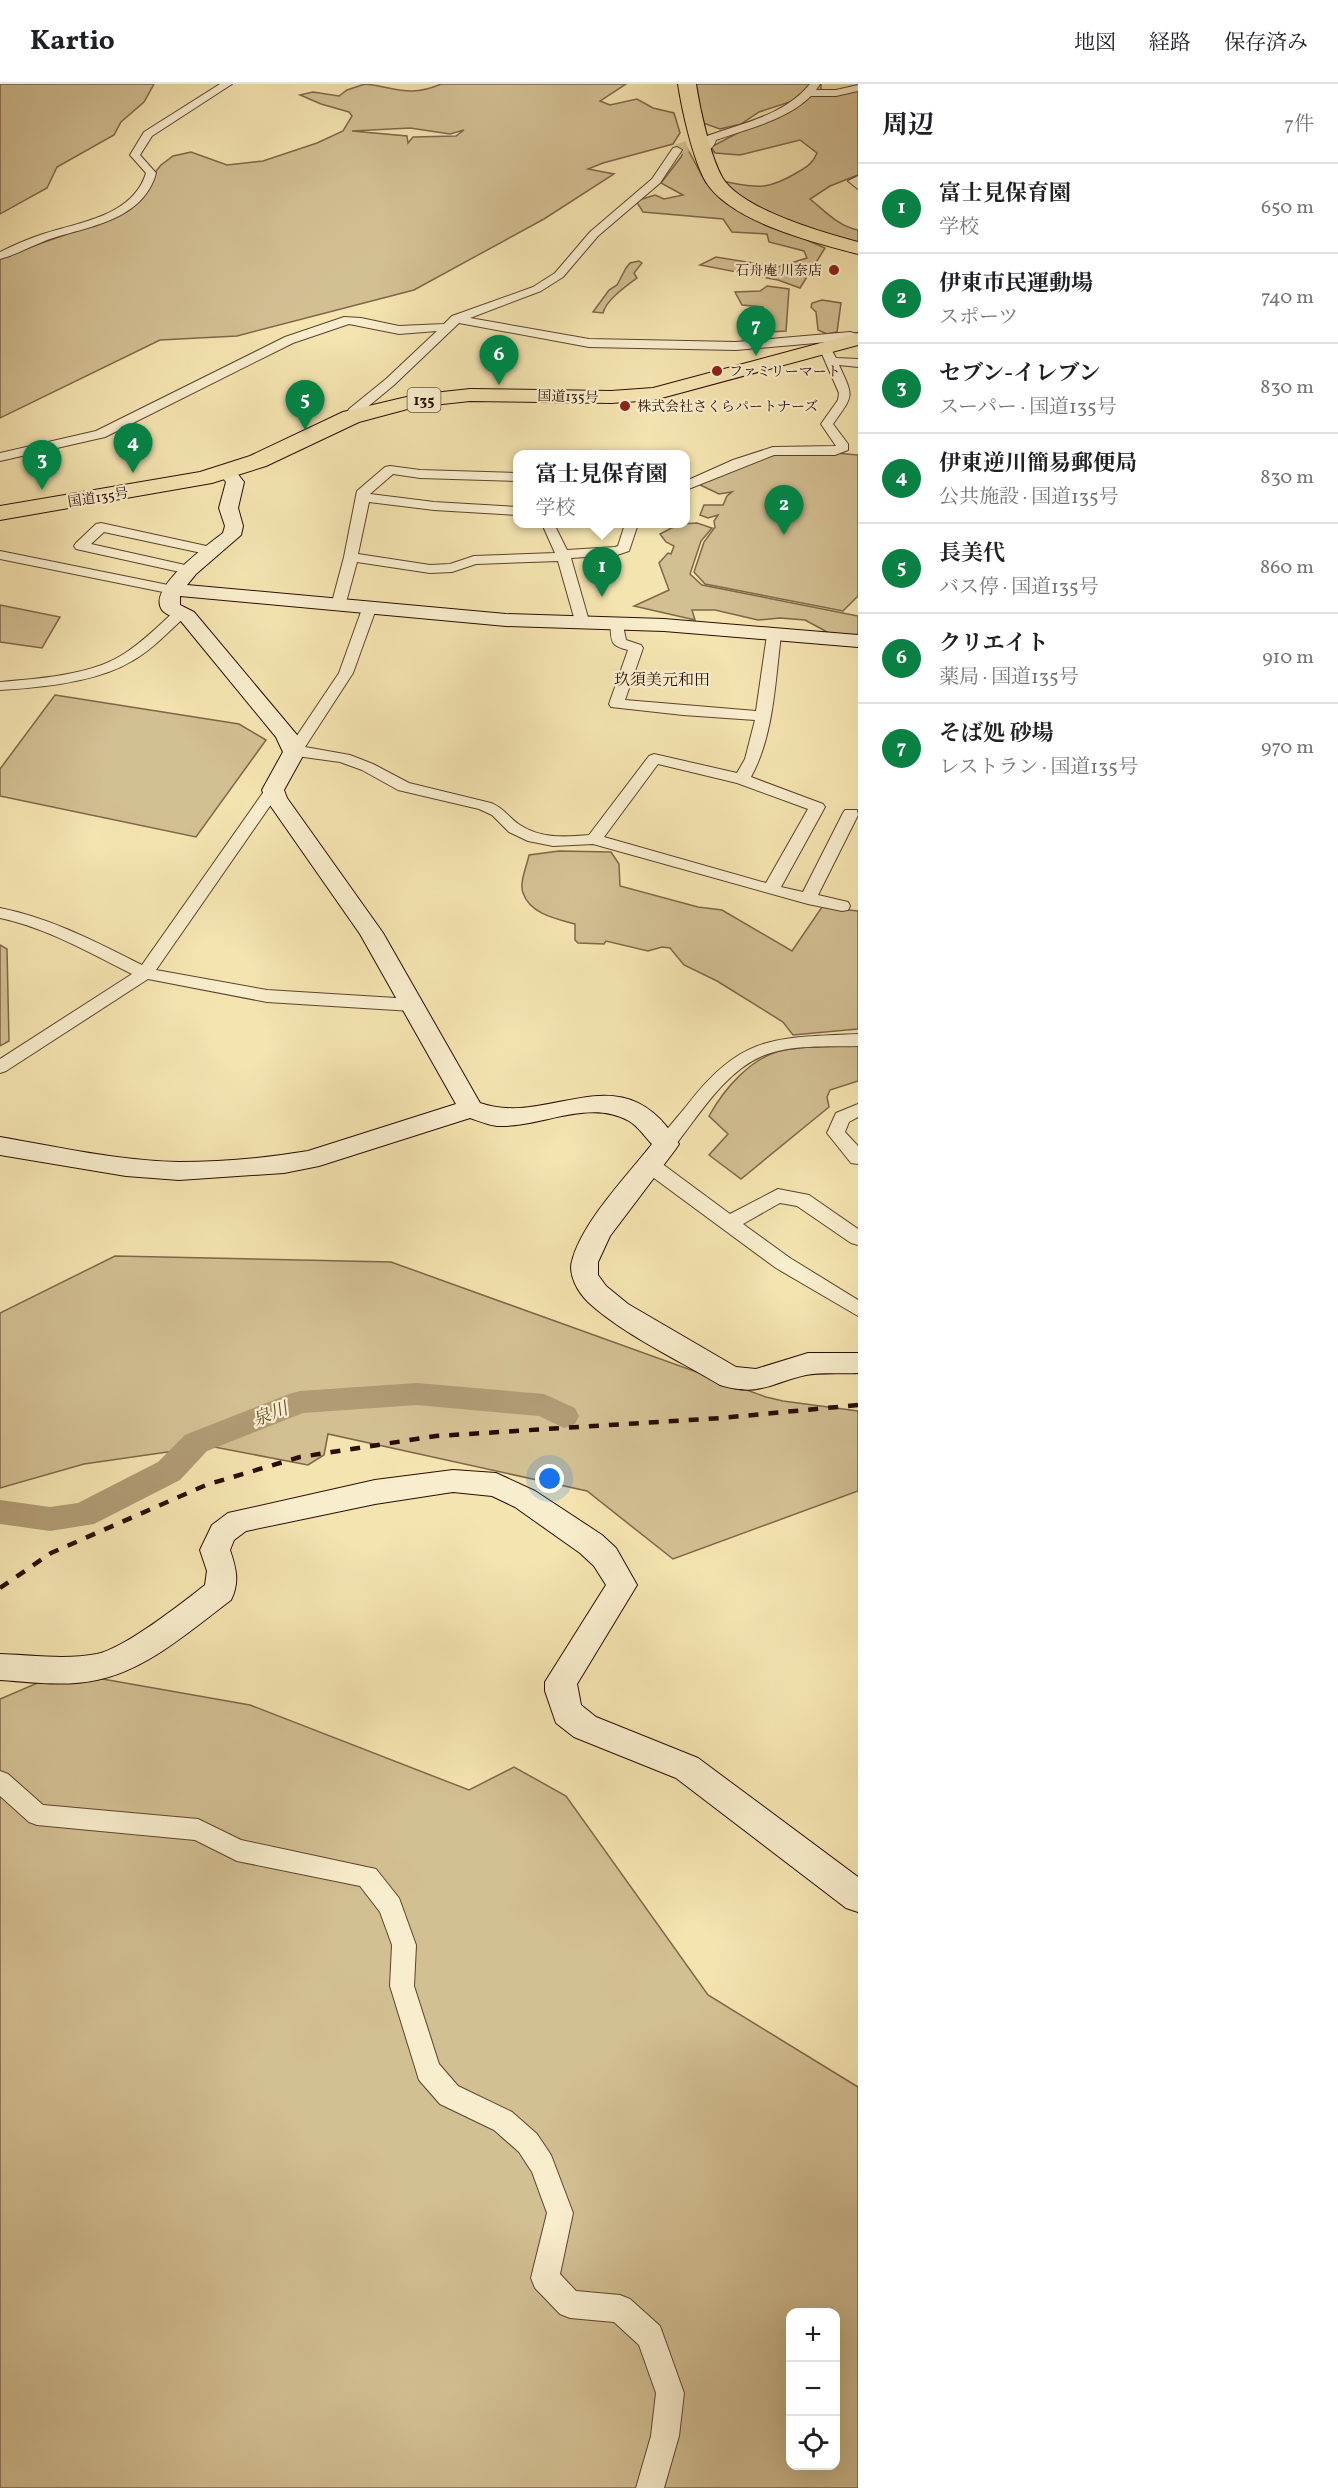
<!DOCTYPE html>
<html lang="ja">
<meta charset="utf-8">
<style>
body{margin:0;font-family:Vollkorn,"Noto Serif JP",serif;background:#f6f6f6;color:#202124}
.controls{position:absolute;right:18px;bottom:18px;display:grid;overflow:hidden;border-radius:12px;box-shadow:0 6px 24px #0002}
.controls button{width:54px;height:54px;display:grid;place-items:center;padding:0;border:0;border-bottom:2px solid #e0e0e0;background:#fff;color:#202124;font:30px sans-serif}
.you{position:absolute;left:550px;top:1395px;width:21px;height:21px;margin:-15px;border:4px solid #fff;border-radius:50%;background:#1a73e8;box-shadow:0 0 0 9px #1a73e833}
.badge{display:grid;place-items:center;width:39px;height:39px;border-radius:50%;background:#0b8043;color:#fff;font-size:20px;font-weight:700}
.pin{position:absolute;translate:-50% -50px;filter:drop-shadow(0 2px 3px #0008)}
.pin::after{content:'';position:absolute;top:32px;width:21px;height:18px;background:inherit;clip-path:polygon(0 0,100% 0,50% 100%)}
.popup{position:absolute;left:513px;top:366px;width:177px;height:78px;box-sizing:border-box;display:grid;place-content:center;border-radius:12px;background:#fff;filter:drop-shadow(0 2px 4px #0005);font-size:20px;white-space:nowrap;color:#757577}
.popup b{font-size:22px;color:#202124}
.popup::after{content:'';position:absolute;left:50%;top:100%;margin-left:-12px;border:12px solid transparent;border-top-color:#fff}
.list{margin:0;padding:0;list-style:none}
h2{display:flex;justify-content:space-between;align-items:center;height:78px;margin:0;padding:0 24px;font-size:26px}
h2 small{font-size:20px;font-weight:400;color:#757577}
.list li{display:grid;grid-template-columns:39px 1fr auto;gap:18px;align-items:center;box-sizing:border-box;height:90px;padding:0 24px;border-top:2px solid #e0e0e0}
.list b{display:block;font-size:22px;white-space:nowrap}
.list p{margin:0;font-size:20px;white-space:nowrap;color:#757577}
.list em{font-size:20px;font-style:normal;color:#757577}
.icon{flex:none;width:33px;height:33px;fill:none;stroke:currentColor;stroke-width:2;stroke-linecap:round;stroke-linejoin:round}
.map{position:relative;flex:none;width:858px;height:2404px;overflow:hidden}
header{display:flex;align-items:center;gap:36px;box-sizing:border-box;height:84px;padding:0 30px;background:#fff;border-bottom:2px solid #e0e0e0}
header strong{font-size:28px}
nav{display:flex;gap:33px;margin-inline-start:auto;font-size:21px}
main{display:flex}
aside{flex:1;background:#fff}
.map>svg:first-child{display:block}
</style>
<header>
<strong>Kartio</strong>
<nav><a>地図</a><a>経路</a><a>保存済み</a></nav>
</header>
<main>
<div class="map">
<svg width="858" height="2404" viewBox="0 0 858 2404">
<rect width="100%" height="100%" fill="#f4e4b0"/>
<filter id="stains"><feTurbulence type="fractalNoise" baseFrequency=".00333" numOctaves="4"/><feColorMatrix values="0 0 0 0 .2 0 0 0 0 .09 0 0 0 0 .02 0 0 0 .5 -.17"/></filter>
<radialGradient id="worn" r=".72"><stop offset=".6" stop-color="#630" stop-opacity="0"/><stop offset="1" stop-color="#630" stop-opacity=".3"/></radialGradient>
<!-- green -->
<g fill="#d2bf92" stroke="#7f6649" stroke-width="1.5" fill-rule="evenodd">
<path d="M0,0H154L144,18L121,38L114,51L57,83L47,104L0,130Z"/>
<path d="M365,0C395,3 409,14 441,0H626L600,17L610,21L637,15L653,24L674,29L680,49L673,60L603,79L588,85L614,90L544,135L414,206L237,252L160,256L0,334V174L92,141L130,119L161,81L173,72L191,68L227,81L263,77L317,59L343,47L352,32L349,28L321,20L300,11L313,8L339,12L347,6ZM410,44L450,50L464,46L456,52L413,53L408,59L407,52L352,47Z"/>
<path d="M681,0H821V7L818,9L858,7V91L830,102L810,115C825,127 838,142 858,146V162L765,132L721,97C756,103 765,108 798,88C807,83 813,79 817,69L800,56L740,71L715,69L711,63L808,12L759,28L741,40L720,45L703,39Z"/>
<path d="M686,62L706,99L743,128L825,164L800,204L778,196L700,181L716,173L778,183L807,174L804,167L769,158L767,150L732,148L723,135L643,128L636,117L655,111L664,115L683,111L661,99L681,73Z"/>
<path d="M639,177L642,179L634,189L637,194C626,202 606,216 603,229L593,228L609,206L617,201L626,184L630,179Z"/>
<path d="M767,202L789,205L786,247L769,248L763,223L742,221L735,208L760,207Z"/>
<path d="M822,216L841,219L837,248L827,250L818,246L816,228L811,223L812,219Z"/>
<path d="M803,366L858,371V512L843,527L705,500L694,488L704,458L715,443L714,437L718,431L708,434L700,431L704,421H723L727,412L732,408L719,410L694,398L752,374Z"/>
<path d="M697,439L712,444L701,457L690,490L702,501L858,532V554L829,549L805,536L780,534L758,536L715,526H692L695,536L634,522L669,506L659,479L668,469L671,470L674,462L666,458L660,450L679,440Z"/>
<path d="M0,521L60,533L42,564L0,558Z"/>
<path d="M55,611L239,640L266,656L196,753L0,712V685Z"/>
<path d="M559,767L611,768L619,780L620,802L698,823L722,826L792,867L822,823L858,827V945L793,951L783,938L717,897L684,881L670,864L662,863L648,867L606,857L604,860L578,859L575,856V840C557,835 530,830 523,809C519,798 527,782 529,771Z"/>
<path d="M0,861L7,865L9,957L0,962Z"/>
<path d="M858,961V997L830,1006L827,1013L829,1023L741,1095L709,1071L728,1050L709,1032C724,1005 752,972 784,966C807,961 834,963 858,961Z"/>
<path d="M115,1172L391,1178L766,1313L783,1317L858,1327V1407L673,1475L587,1407L328,1350L324,1371L308,1381L209,1362L84,1380L0,1404V1229Z"/>
<path d="M63,1588L250,1621L469,1706L514,1683L566,1712L708,1911L858,2003V2404H0V1615ZM790,2228H836V2382H790Z"/>
</g>
<g fill="none" stroke-linecap="round" stroke-linejoin="round">
<!-- river -->
<path fill="#b09b74" fill-rule="evenodd" d="M417,1299L544,1310L575,1324L579,1332L575,1340L564,1344L539,1332L417,1321L303,1329L207,1367L180,1396L94,1440L50,1447L0,1440V1416L50,1423L78,1419L158,1378L185,1351L289,1310L300,1307Z"/>
<!-- street-tunnel -->
<path stroke="#d6c496" stroke-width="11" stroke-dasharray="11 6" stroke-linecap="butt" d="M677,66L711,54"/>
<!-- street casing -->
<g stroke="#5e422c" stroke-width="2">
<g id="street">
<path d="M220,0H232L152,52L140,71L156,89C143,137 88,142 47,156C31,162 16,171 0,175V168C14,161 28,155 43,150C80,138 133,132 146,89L130,71L144,48Z"/>
<path d="M810,0H820L816,6H836L858,1V7L836,12H811C785,37 749,44 716,56C714,63 710,66 703,68L698,65L704,59L707,52C743,39 785,31 810,0Z"/>
<path d="M677,63L682,66L660,99L598,152L563,193L541,207L470,234L589,255L736,258L850,248L858,250V258L850,256L736,266L589,263L459,239L394,301L359,330L355,336L351,337L345,333L349,325L386,295L437,247L399,250L349,240L293,259L105,353L0,377V369L96,347L285,253L344,233L361,234L399,242L444,240L452,232L533,203L555,189L590,148L652,95L673,64Z"/>
<path d="M858,92V105L848,97Z"/>
<path d="M822,261L831,265L836,274L858,275V283L839,281C854,314 854,310 833,340L848,360V366L835,371H774L686,406V397L733,376L773,363L836,362L821,340L838,316L839,309L822,270L816,265Z"/>
<path d="M390,382L420,386L518,389V397L420,394L393,390L370,410L434,418L518,423V431L434,426L369,418L358,470L430,481L450,480L474,472L555,469L542,440H554L567,466L615,463L618,462L625,440H638L629,467L617,471L571,474L589,537L587,540L582,541L575,537L558,477L476,480L452,488L430,489L357,478L345,522L338,526L333,525L331,522L344,473L357,407L385,383Z"/>
<path d="M101,439L211,463L218,467L211,471L104,448L91,460L194,483L196,486L194,489L189,490L76,465L74,462L76,459L96,440Z"/>
<path d="M0,467L173,502L180,506L173,510L0,475Z"/>
<path d="M369,521L376,525L353,589L305,663L350,671L373,680L409,699L491,719C504,724 509,734 520,741C541,755 566,753 589,751L649,672L654,670L737,689L745,675L755,636L683,631L611,623L609,620L628,566C609,561 612,558 610,539L612,536H622L626,556L641,561L643,564L625,616L756,627L767,551L769,548H779L781,551C775,598 774,651 751,693L823,720L825,723L781,803L803,808L843,729L845,726H857L858,731L818,811L848,818L850,822L848,826L842,827L808,820L593,760L553,762L528,757L509,748L492,731L479,725L398,706L362,686L340,678L289,671L286,668L339,589L362,525ZM658,680L737,699L808,725L766,799L604,753Z"/>
<path d="M181,525L188,529L186,532C169,547 152,566 132,577C98,598 39,604 0,606V598C36,595 91,591 122,571C142,559 159,541 176,526Z"/>
<path d="M273,701L281,706L156,886L267,906L412,915L418,917L421,921L418,925L412,927L267,918L148,895L6,987L0,989V975L132,890C90,869 47,844 0,834V824C51,834 96,858 142,881L267,703Z"/>
<path d="M858,950V962C827,963 791,960 762,972C723,989 698,1033 673,1064L666,1066L659,1064L657,1060C665,1046 678,1033 688,1020C743,950 775,954 858,950Z"/>
<path d="M858,1020V1033L849,1038L845,1048L858,1062V1080L851,1079L827,1049L836,1029Z"/>
<path d="M650,1075L657,1076L730,1130L778,1105L809,1111L858,1145V1161L851,1159L797,1122L780,1119L743,1140L790,1174L858,1216V1232L776,1184L643,1086L641,1081L643,1076Z"/>
<path d="M0,1687L8,1690L43,1721L198,1735L241,1756L376,1785L399,1814L416,1861L414,1902L439,1980L458,2002L512,2028L537,2050L551,2071L573,2129L560,2190L576,2207L620,2211L630,2215L660,2242L684,2309L679,2352L664,2404H636L651,2352L656,2309L639,2261L614,2238L570,2234L560,2230L535,2204L531,2194L547,2129L532,2088L519,2068L494,2046L440,2020L419,1996L390,1902L392,1861L380,1828L360,1802L237,1777L195,1756L37,1741L29,1738L0,1712Z"/>
</g>
</g>
<!-- secondary casing -->
<g stroke="#2c0c00" stroke-width="2">
<g id="secondary">
<path d="M227,383L233,384L244,398L238,424L243,442L241,451L196,490L187,501L506,530L664,535L858,551V563L664,547L506,542L180,512V521L194,528L297,651L305,668L284,706L287,714L383,849L480,1019C551,1044 622,965 679,1060L675,1066L610,1152L598,1178V1191L606,1202L628,1220L736,1283L756,1285L808,1269H858V1289C842,1290 822,1288 806,1291C770,1299 760,1313 720,1301C680,1277 621,1249 588,1218C578,1208 568,1191 572,1177C582,1138 627,1092 652,1060C645,1053 638,1042 629,1037C589,1014 540,1044 497,1042C488,1041 479,1037 470,1034L319,1082L284,1089L179,1096L126,1092L0,1071V1053C59,1063 119,1077 179,1078C221,1078 266,1074 308,1067L456,1020L360,850L265,714L262,706L283,668L276,653L180,536C175,534 167,531 163,527C144,506 209,460 223,449L225,442L219,424L226,398L218,388L221,384Z"/>
<path d="M453,1386L496,1389L535,1407L602,1451L616,1464L637,1501L577,1600L581,1621L596,1633L698,1674L858,1793V1828L846,1824L676,1694L574,1653L556,1639L545,1607V1598L606,1501L594,1482L580,1469L515,1423L492,1412L453,1408L375,1420L246,1447L234,1456L230,1466C236,1484 240,1498 231,1516C191,1546 147,1586 97,1596C65,1603 32,1598 0,1596V1570C32,1571 65,1576 97,1570C125,1564 181,1520 205,1501L207,1487L200,1466L212,1441L228,1429L375,1396Z"/>
</g>
</g>
<!-- highway casing -->
<g stroke="#2c0c00" stroke-width="2">
<g id="highway">
<path d="M678,0H696C700,26 710,71 722,93C740,125 824,149 858,158V170C815,159 731,138 706,98C693,76 682,26 678,0Z"/>
<path d="M858,249V261L654,316L611,319L470,317L415,323L359,338L266,382L212,399L0,436V422L200,388L250,372L343,328L415,311L470,305L611,307L653,304Z"/>
</g>
</g>
<!-- street -->
<use href="#street" fill="#f8edcc" fill-rule="evenodd"/>
<!-- secondary -->
<use href="#secondary" fill="#f8edcc" fill-rule="evenodd"/>
<!-- highway -->
<use href="#highway" fill="#f4e4b0" fill-rule="evenodd"/>
<!-- rail -->
<path stroke="#2c0c00" stroke-width="4.5" stroke-dasharray="10 10" stroke-linecap="butt" d="M0,1504L51,1469L206,1401L300,1373L436,1352L721,1334L858,1321"/>
</g>
<!-- markers -->
<g fill="#8f2418" stroke="#f8edcc" stroke-width="2">
<circle cx="834" cy="186" r="6"/>
<circle cx="717" cy="287" r="6"/>
<circle cx="625" cy="322" r="6"/>
</g>
<g text-anchor="middle" stroke-width="4.5" stroke-linejoin="round" paint-order="stroke">
<!-- far-poi labels -->
<g font-size="14" fill="#2c0c00" stroke="#f8edcc" text-anchor="start">
<text x="822" y="191" text-anchor="end">石舟庵 川奈店</text>
<text x="729" y="292">ファミリーマート</text>
<text x="637" y="327">株式会社さくらパートナーズ</text>
</g>
<!-- far-street labels -->
<g font-size="14" fill="#2c0c00" stroke="#f8edcc">
<text transform="translate(568 312) rotate(2)" y="5">国道135号</text>
<text transform="translate(98 413) rotate(-9)" y="5">国道135号</text>
</g>
<!-- shield labels -->
<rect fill="#f8edcc" stroke="#69503d" stroke-width="1.5" x="407.5" y="304" width="33" height="24" rx="4.5"/>
<g font-size="15" font-weight="bold" fill="#2c0c00">
<text x="424" y="321">135</text>
</g>
<!-- far-quarter labels -->
<g font-size="16" fill="#2c0c00" stroke="#f8edcc">
<text x="662" y="601">玖須美元和田</text>
</g>
<!-- water labels -->
<g font-size="18" font-style="italic" fill="#674c34" stroke="#f8edcc">
<text transform="translate(270 1330) rotate(-21)" y="6">泉川</text>
</g>
</g>
<rect width="100%" height="100%" filter="url(#stains)"/>
<rect width="100%" height="100%" fill="url(#worn)"/>
</svg>
<div class="controls">
<button>+</button>
<button>−</button>
<button><svg class="icon" aria-label="locate" viewBox="0 0 24 24"><circle cx="12" cy="12" r="6"/><path d="M12 2v4M12 18v4M2 12h4M18 12h4"/></svg></button>
</div>
<div class="you"></div>
<div class="pin badge" style="left:602px;top:513px">1</div>
<div class="popup"><b>富士見保育園</b>学校</div>
<div class="pin badge" style="left:784px;top:451px">2</div>
<div class="pin badge" style="left:42px;top:406px">3</div>
<div class="pin badge" style="left:133px;top:389px">4</div>
<div class="pin badge" style="left:305px;top:346px">5</div>
<div class="pin badge" style="left:499px;top:301px">6</div>
<div class="pin badge" style="left:756px;top:272px">7</div>
</div>
<aside>
<h2>周辺<small>7件</small></h2>
<ul class="list">
<li><span class="badge">1</span><div><b>富士見保育園</b><p>学校</p></div><em>650 m</em></li>
<li><span class="badge">2</span><div><b>伊東市民運動場</b><p>スポーツ</p></div><em>740 m</em></li>
<li><span class="badge">3</span><div><b>セブン-イレブン</b><p>スーパー · 国道135号</p></div><em>830 m</em></li>
<li><span class="badge">4</span><div><b>伊東逆川簡易郵便局</b><p>公共施設 · 国道135号</p></div><em>830 m</em></li>
<li><span class="badge">5</span><div><b>長美代</b><p>バス停 · 国道135号</p></div><em>860 m</em></li>
<li><span class="badge">6</span><div><b>クリエイト</b><p>薬局 · 国道135号</p></div><em>910 m</em></li>
<li><span class="badge">7</span><div><b>そば処 砂場</b><p>レストラン · 国道135号</p></div><em>970 m</em></li>
</ul>
</aside>
</main>
